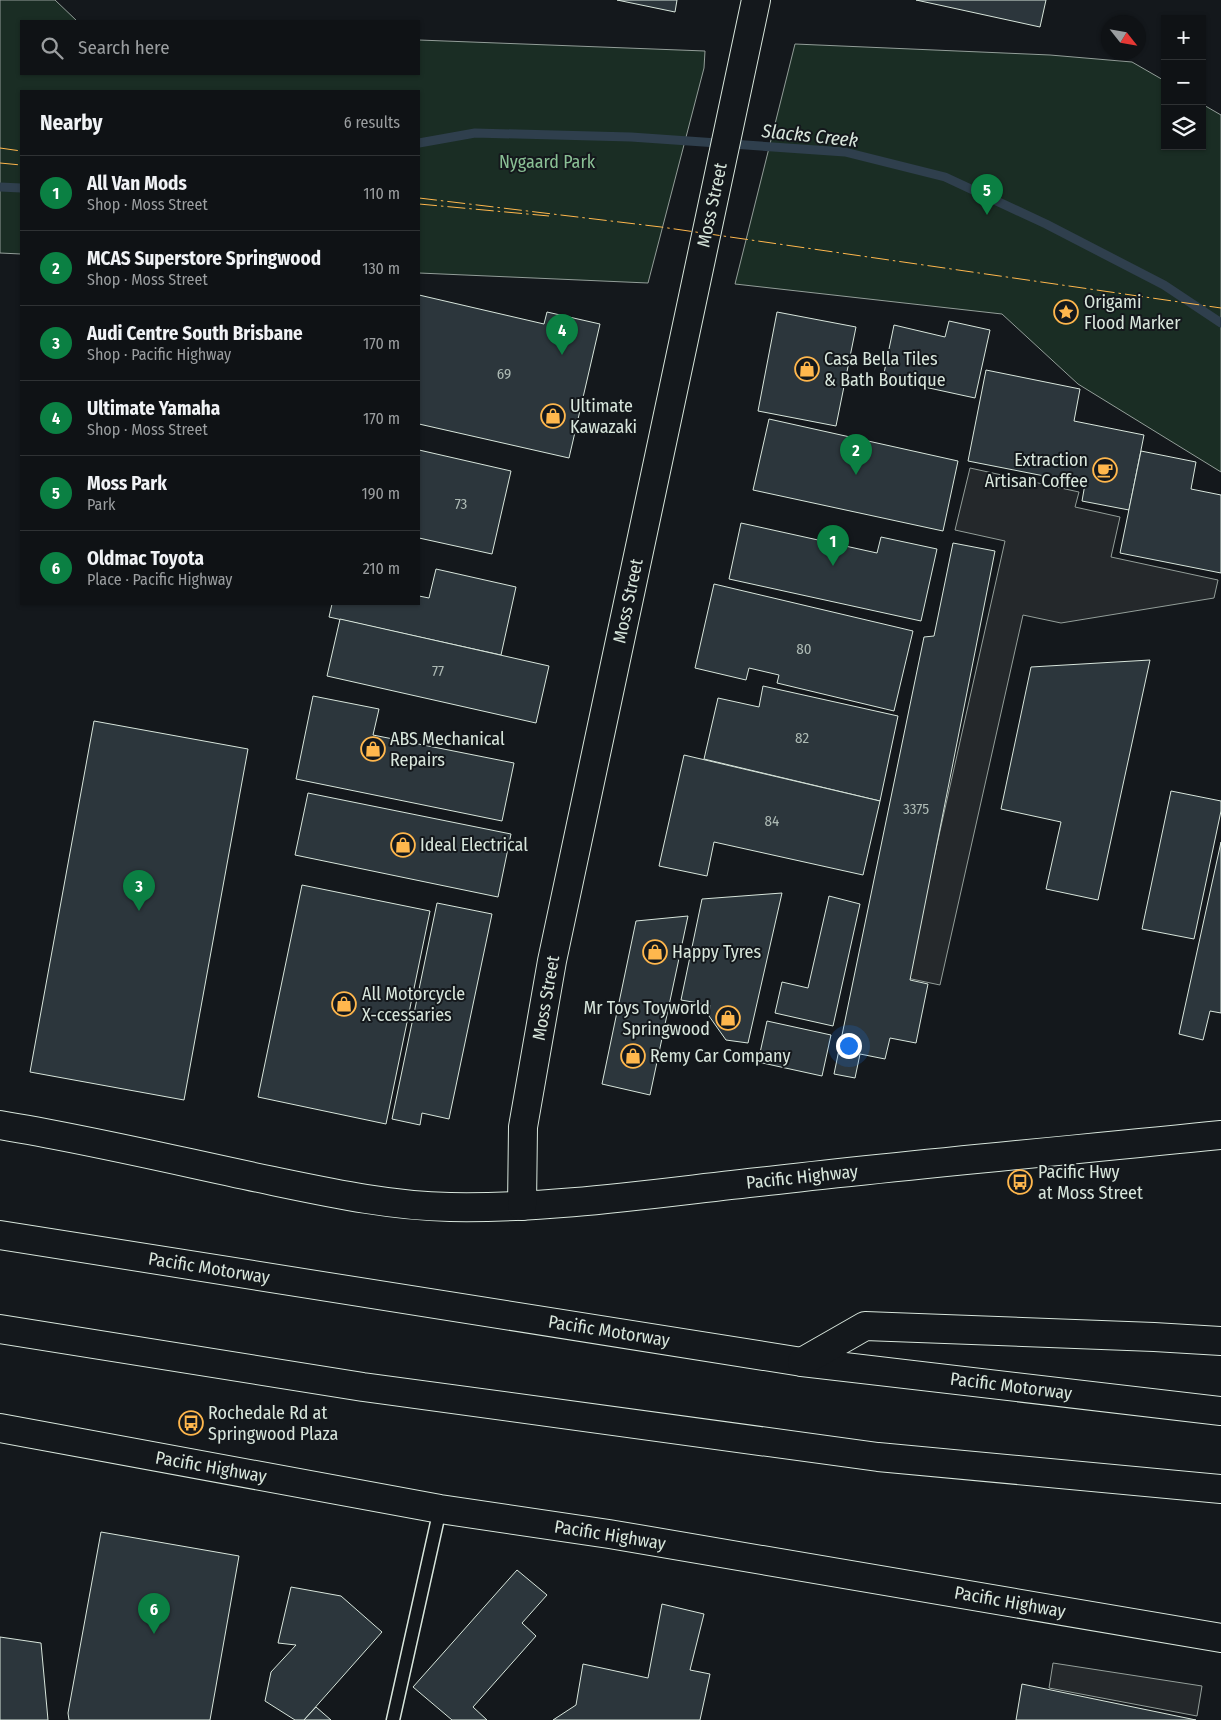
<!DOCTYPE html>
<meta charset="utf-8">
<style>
body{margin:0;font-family:"Fira Sans Condensed",sans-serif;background:#181b1e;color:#f1f3f6}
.controls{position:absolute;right:15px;top:15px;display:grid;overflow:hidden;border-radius:0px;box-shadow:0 1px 4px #0004}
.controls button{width:45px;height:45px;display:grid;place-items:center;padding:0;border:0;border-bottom:1px solid #2f3234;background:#0f1215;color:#f1f3f6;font:25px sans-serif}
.compass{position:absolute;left:1101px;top:15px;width:45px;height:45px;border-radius:50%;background:#0f1215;box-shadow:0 1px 4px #0004;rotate:121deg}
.you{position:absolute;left:848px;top:1045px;width:18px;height:18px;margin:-12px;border:4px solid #fff;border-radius:50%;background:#1a73e8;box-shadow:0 0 0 8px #1a73e833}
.badge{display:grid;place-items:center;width:32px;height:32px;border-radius:50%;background:#0b8043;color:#fff;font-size:16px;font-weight:700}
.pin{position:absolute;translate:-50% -41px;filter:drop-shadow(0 1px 2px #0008)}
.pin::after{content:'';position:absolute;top:26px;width:18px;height:15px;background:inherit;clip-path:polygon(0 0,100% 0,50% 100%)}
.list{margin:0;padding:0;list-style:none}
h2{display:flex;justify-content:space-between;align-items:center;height:65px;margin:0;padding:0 20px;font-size:21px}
h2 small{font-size:16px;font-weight:400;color:#9b9ea0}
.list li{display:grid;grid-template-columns:32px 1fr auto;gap:15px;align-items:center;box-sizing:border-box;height:75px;padding:0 20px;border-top:1px solid #2f3234}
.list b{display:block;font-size:19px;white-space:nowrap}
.list p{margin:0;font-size:16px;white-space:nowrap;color:#9b9ea0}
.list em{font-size:16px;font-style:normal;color:#9b9ea0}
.icon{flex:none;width:28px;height:28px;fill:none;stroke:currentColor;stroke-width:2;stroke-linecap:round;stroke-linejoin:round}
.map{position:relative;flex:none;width:1221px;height:1720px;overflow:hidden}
.search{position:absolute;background:#0f1215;box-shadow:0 1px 4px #0004;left:20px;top:20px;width:400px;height:55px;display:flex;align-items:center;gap:12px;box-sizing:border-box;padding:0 18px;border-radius:0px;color:#9b9ea0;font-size:19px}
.panel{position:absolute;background:#0f1215;box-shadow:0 1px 4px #0004;left:20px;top:90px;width:400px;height:515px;border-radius:0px}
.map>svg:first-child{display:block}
</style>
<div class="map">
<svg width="1221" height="1720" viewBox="0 0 1221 1720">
<rect width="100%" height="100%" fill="#14181c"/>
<!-- green -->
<g fill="#1a2d24" stroke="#939e99">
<path d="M0,0H55L77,21H21V74H419V40L705,51L704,68L648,283L419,273V91H21V254L0,253Z"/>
<path d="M795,44L1050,55L1132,62L1165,81V146H1202V104L1221,115V472L1078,384L1002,314L735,284Z"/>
</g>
<!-- parking -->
<g fill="#24282b" stroke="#939e99">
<path d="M970,468L1079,492L1075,507L1120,517L1111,557L1218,580L1214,598L1061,623L1023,615L940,985L907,978L1005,541L955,530Z"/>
<path d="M1053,1663L1202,1686L1197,1716L1049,1688Z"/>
</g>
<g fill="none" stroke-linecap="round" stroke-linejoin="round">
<!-- stream -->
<g stroke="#2f3f4d" stroke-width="9">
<path d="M419,143L475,133L631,137L845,152L945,177L1046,224L1164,285L1221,323"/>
<path d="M0,187L21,188"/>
</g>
</g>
<!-- building -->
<g fill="#2c363c" stroke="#d8e6dc">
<path d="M617,0H677L675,12Z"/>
<path d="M916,0H1046L1040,27Z"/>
<path d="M419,295L544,324L547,312L600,324L569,458L419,424Z"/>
<path d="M777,312L856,327L836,426L758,411Z"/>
<path d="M949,321L990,330L975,398L883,378L894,325L945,337Z"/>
<path d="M986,370L1080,389L1074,421L1144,435L1129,510L1082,501L1085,484L968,461Z"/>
<path d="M769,419L958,461L943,531L753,490Z"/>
<path d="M419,450L511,471L492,554L419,538Z"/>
<path d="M1141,451L1196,462L1191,489L1221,495V573L1120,553Z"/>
<path d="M741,523L877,553L881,537L937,549L921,621L729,579Z"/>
<path d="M953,543L995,551L910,980L928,984L916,1043L890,1038L885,1059L860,1054L855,1078L834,1074L924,637L934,636Z"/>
<path d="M436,569L516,587L501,655L329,617L332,604H419V596L429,598Z"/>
<path d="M714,584L913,631L894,711L777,683L779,675L749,668L746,680L695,668Z"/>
<path d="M340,619L549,666L536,723L327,676Z"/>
<path d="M1150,660L1098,900L1046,889L1061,822L1001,809L1031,667Z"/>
<path d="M763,686L898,716L880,801L704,759L718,698L759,707Z"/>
<path d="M313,696L379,709L373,735L514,763L502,821L296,779Z"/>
<path d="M94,721L248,749L184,1100L30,1072Z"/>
<path d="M684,755L880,801L863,875L714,842L707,876L659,866Z"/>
<path d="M1171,791L1221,801V811L1194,939L1142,929Z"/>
<path d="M308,793L511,834L498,897L295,855Z"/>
<path d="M1221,842V1013L1210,1011L1203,1040L1179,1034Z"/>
<path d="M302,885L430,911L386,1124L258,1097Z"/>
<path d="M782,893L748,1043L726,1040L709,1016L710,1005L681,1000L702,899Z"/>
<path d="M829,896L860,904L833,1026L775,1013L782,982L808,988Z"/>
<path d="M437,903L492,914L449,1119L422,1113L420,1125L392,1119Z"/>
<path d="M688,916L650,1095L602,1084L636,921Z"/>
<path d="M767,1021L831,1035L822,1076L758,1062Z"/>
<path d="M101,1532L239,1556L210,1720H69L68,1713Z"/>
<path d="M517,1570L547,1595L522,1623L536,1636L473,1707L487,1720H452L413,1687Z"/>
<path d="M291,1587L341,1596L382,1632L304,1720H295L265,1701L271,1672L296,1645L278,1643Z"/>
<path d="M662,1604L704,1614L690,1670L710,1674L700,1720H553L576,1705L583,1664L648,1678Z"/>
<path d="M0,1637L41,1643L48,1720H0Z"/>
<path d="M1022,1684L1196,1720H1016Z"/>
<path d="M316,1707L331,1720H304Z"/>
</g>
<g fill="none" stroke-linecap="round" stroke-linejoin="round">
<!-- service casing -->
<g stroke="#d8e6dc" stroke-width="15">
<path id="service" d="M393,1720L440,1509"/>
</g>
<!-- tertiary casing -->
<g stroke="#d8e6dc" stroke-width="30">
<g id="tertiary">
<path d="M0,1125C92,1140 182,1162 273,1181C331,1193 391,1206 450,1207C560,1209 669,1191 777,1180C925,1163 1073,1150 1221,1135"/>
<path d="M522,1206L523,1127L552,961L756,0"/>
<path d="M0,1428L440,1509L609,1534L1221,1638"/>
</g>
</g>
<!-- motorway casing -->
<g stroke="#d8e6dc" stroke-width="30">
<g id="motorway">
<path d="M0,1235L802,1362L1221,1411"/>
<path d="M0,1329L363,1387L878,1457L1221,1489"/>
<path d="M802,1362L865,1326L1154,1337L1221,1341"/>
</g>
</g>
<!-- service -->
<use href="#service" stroke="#14181c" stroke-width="12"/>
<!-- tertiary -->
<use href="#tertiary" stroke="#14181c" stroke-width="28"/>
<!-- motorway -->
<use href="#motorway" stroke="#14181c" stroke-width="28"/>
<!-- power -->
<g stroke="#ffb74d" stroke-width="1" stroke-dasharray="18 4 2.5 4" stroke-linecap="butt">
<path d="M0,148L21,151"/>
<path d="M0,163L21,165"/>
<path d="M419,198L661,227L1221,308"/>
<path d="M419,204L549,216"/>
</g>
</g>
<!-- icons -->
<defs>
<g id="sight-ring" transform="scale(1.25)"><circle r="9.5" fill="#14181c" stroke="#ffb74d" stroke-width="1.5"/><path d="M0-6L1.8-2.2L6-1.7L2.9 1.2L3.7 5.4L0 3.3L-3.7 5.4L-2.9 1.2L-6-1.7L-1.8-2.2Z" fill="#ffb74d"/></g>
<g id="shop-ring" transform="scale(1.25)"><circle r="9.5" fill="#14181c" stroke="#ffb74d" stroke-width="1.5"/><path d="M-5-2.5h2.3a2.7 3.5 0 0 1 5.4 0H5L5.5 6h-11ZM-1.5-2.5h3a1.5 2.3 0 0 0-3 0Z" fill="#ffb74d"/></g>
<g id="cafe-ring" transform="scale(1.25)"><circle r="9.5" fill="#14181c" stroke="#ffb74d" stroke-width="1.5"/><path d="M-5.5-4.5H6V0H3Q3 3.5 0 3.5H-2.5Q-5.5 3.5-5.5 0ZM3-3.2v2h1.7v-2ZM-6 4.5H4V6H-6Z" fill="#ffb74d"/></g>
<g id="bus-ring" transform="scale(1.25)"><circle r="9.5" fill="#14181c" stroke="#ffb74d" stroke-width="1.5"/><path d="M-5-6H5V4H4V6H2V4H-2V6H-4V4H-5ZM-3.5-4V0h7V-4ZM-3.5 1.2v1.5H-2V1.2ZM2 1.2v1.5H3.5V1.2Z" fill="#ffb74d"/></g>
</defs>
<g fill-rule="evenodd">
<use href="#sight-ring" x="1066" y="312"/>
<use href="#shop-ring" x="807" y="369"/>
<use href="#shop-ring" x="553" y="416"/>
<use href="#cafe-ring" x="1105" y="470"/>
<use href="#shop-ring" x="373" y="749"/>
<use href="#shop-ring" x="403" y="845"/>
<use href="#shop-ring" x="655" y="952"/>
<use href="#shop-ring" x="344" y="1004"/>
<use href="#shop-ring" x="728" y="1018"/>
<use href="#shop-ring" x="633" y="1056"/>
<use href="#bus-ring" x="1020" y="1182"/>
<use href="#bus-ring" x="191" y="1423"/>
</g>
<g text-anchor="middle" stroke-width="4" stroke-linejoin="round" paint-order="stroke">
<!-- number labels -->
<g font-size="15" fill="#adbab4">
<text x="504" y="379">69</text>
<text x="461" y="509">73</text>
<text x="804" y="654">80</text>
<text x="438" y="676">77</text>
<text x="802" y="743">82</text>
<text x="916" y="814">3375</text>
<text x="772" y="826">84</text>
</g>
<!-- park labels -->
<g font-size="18" fill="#8ac095" stroke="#14181c">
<text x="547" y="168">Nygaard Park</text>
</g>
<!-- street labels -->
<g font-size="18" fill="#d8e6dc" stroke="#14181c">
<text transform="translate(712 205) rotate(-78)" y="6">Moss Street</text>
<text transform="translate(628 601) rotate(-78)" y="6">Moss Street</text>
<text transform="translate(546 998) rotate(-80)" y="6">Moss Street</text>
<text transform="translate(802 1177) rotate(-6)" y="6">Pacific Highway</text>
<text transform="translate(209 1268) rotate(9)" y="6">Pacific Motorway</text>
<text transform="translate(609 1331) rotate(9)" y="6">Pacific Motorway</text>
<text transform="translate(1011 1386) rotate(7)" y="6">Pacific Motorway</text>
<text transform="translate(211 1467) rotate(10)" y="6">Pacific Highway</text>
<text transform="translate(610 1535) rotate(9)" y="6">Pacific Highway</text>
<text transform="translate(1010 1602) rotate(10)" y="6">Pacific Highway</text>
</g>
<!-- poi labels -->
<g font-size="18" fill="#d8e6dc" stroke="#14181c" text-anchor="start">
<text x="1084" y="308">Origami<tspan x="1084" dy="21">Flood Marker</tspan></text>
<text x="824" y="365">Casa Bella Tiles<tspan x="824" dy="21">&amp; Bath Boutique</tspan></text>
<text x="570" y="412">Ultimate<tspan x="570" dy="21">Kawazaki</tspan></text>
<text x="1088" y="466" text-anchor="end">Extraction<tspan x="1088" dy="21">Artisan Coffee</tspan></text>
<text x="390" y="745">ABS Mechanical<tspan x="390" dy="21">Repairs</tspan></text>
<text x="420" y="851">Ideal Electrical</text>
<text x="672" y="958">Happy Tyres</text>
<text x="362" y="1000">All Motorcycle<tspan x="362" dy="21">X-ccessaries</tspan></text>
<text x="710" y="1014" text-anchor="end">Mr Toys Toyworld<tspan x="710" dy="21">Springwood</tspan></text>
<text x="650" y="1062">Remy Car Company</text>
<text x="1038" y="1178">Pacific Hwy<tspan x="1038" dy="21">at Moss Street</tspan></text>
<text x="208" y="1419">Rochedale Rd at<tspan x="208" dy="21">Springwood Plaza</tspan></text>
</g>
<!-- water labels -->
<g font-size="19" font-style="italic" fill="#d8e6dc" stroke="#14181c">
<text transform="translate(810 135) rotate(6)" y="7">Slacks Creek</text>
</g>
</g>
</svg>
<div class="controls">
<button>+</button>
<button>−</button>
<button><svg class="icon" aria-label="layers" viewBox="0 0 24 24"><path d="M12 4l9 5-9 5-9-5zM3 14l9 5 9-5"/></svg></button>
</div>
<svg class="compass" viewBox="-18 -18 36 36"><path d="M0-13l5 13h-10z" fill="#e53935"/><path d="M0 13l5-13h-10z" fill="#9b9ea0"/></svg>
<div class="you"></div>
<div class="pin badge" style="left:833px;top:566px">1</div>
<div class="pin badge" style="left:856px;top:475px">2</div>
<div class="pin badge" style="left:139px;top:911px">3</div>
<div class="pin badge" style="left:562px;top:355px">4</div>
<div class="pin badge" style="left:987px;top:215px">5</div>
<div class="pin badge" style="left:154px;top:1634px">6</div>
<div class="search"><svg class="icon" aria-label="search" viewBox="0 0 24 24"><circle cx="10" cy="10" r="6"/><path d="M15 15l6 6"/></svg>Search here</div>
<section class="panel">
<h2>Nearby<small>6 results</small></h2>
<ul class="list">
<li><span class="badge">1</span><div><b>All Van Mods</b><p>Shop · Moss Street</p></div><em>110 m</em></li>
<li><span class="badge">2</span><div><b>MCAS Superstore Springwood</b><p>Shop · Moss Street</p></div><em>130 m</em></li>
<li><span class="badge">3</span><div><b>Audi Centre South Brisbane</b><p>Shop · Pacific Highway</p></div><em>170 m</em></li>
<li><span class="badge">4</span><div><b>Ultimate Yamaha</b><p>Shop · Moss Street</p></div><em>170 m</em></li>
<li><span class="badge">5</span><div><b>Moss Park</b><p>Park</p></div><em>190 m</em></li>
<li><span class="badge">6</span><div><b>Oldmac Toyota</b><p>Place · Pacific Highway</p></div><em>210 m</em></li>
</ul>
</section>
</div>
